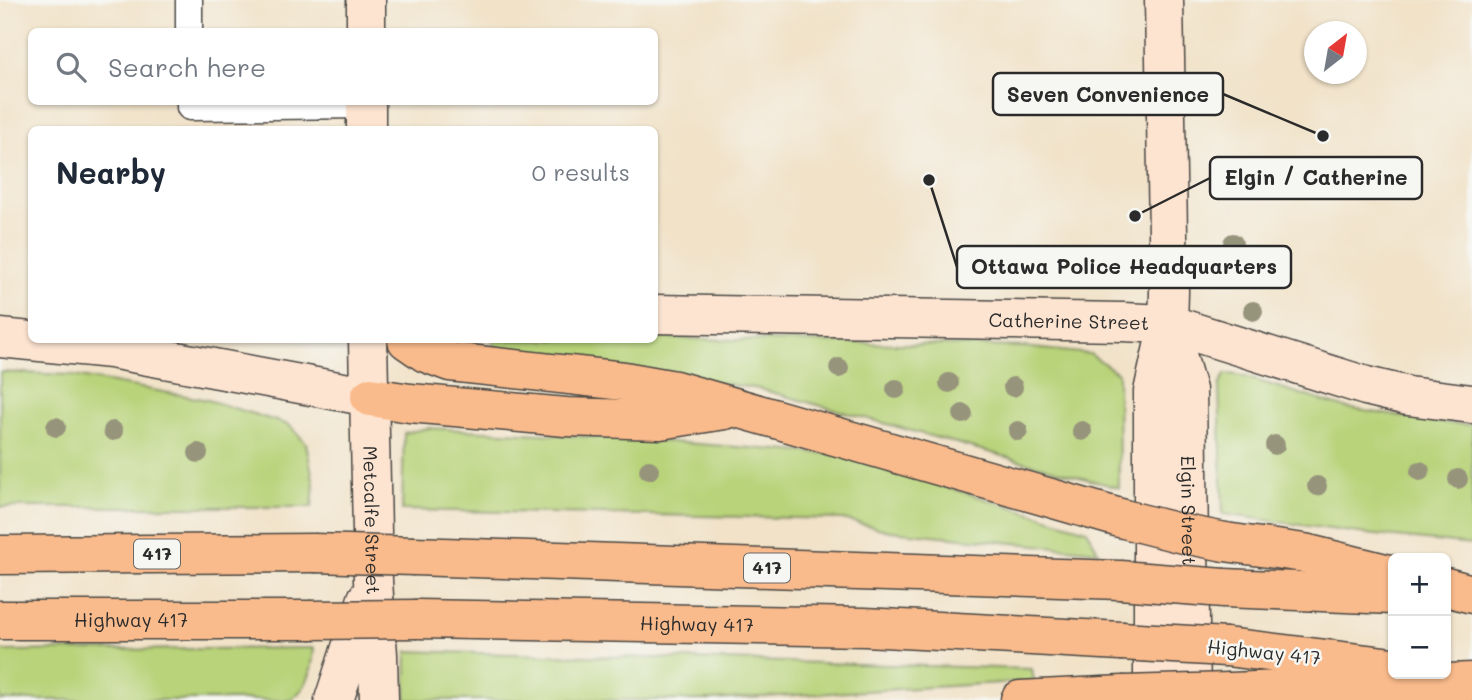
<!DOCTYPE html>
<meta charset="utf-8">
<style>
body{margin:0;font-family:Mali,sans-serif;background:#f6f6f7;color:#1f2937}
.controls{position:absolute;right:21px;bottom:21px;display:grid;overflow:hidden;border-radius:10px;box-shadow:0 2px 5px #0004}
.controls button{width:63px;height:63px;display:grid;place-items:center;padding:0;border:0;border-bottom:2px solid #e0e1e3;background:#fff;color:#1f2937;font:35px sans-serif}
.compass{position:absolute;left:1304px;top:21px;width:63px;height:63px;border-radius:50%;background:#fff;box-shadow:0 2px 5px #0004;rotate:31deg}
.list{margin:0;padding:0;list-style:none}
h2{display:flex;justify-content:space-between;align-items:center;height:91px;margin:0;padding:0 28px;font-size:30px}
h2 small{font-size:23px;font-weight:400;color:#747a83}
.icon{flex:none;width:38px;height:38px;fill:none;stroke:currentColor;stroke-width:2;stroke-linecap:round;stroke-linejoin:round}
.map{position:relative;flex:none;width:1472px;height:700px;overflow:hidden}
.search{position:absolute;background:#fff;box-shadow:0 2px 5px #0004;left:28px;top:28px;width:630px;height:77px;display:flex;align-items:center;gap:18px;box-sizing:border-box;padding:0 24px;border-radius:10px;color:#747a83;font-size:26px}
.panel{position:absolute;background:#fff;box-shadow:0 2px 5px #0004;left:28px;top:126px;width:630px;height:217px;border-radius:10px}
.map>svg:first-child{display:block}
</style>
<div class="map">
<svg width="1472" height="700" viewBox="0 0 1472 700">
<rect width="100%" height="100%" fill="#f6f6f2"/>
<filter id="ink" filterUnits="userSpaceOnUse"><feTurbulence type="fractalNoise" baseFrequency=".0143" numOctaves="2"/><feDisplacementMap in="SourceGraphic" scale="14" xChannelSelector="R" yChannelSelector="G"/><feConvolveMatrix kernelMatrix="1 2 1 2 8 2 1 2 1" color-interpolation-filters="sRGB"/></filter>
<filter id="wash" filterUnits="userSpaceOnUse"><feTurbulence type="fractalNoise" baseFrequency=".00686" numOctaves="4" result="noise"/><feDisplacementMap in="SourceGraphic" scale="28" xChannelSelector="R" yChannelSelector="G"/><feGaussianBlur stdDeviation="1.57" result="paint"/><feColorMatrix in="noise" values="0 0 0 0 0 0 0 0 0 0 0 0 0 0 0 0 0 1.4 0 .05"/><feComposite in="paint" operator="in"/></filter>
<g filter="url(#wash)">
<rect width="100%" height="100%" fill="#f1e2c8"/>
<!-- green -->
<g fill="#b8d379" stroke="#727f52" stroke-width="2">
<path d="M655,338L1023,347L1090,354L1118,373L1119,488L760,389L494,349L493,340H654Z"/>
<path d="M0,372L69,375L208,400L289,425L306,443L314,484L312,507H0Z"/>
<path d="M1225,374L1239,375L1346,408L1443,423L1472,425V545L1366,534L1223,514L1219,386Z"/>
<path d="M429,428L632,439L842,455L1087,530L1098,551L890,531L842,519L402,510L404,433Z"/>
<path d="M314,648C312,671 310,685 291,700H0V651Z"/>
<path d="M407,651L1032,669L1034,681L712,700H409L406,697Z"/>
</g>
</g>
<g filter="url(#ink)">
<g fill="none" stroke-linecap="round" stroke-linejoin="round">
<!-- street casing -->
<g stroke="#494643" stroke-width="29">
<g id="street">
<path d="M189,0V32"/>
<path d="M190,102V107L366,105"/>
</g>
</g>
<!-- secondary casing -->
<g stroke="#494643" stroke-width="41">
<g id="secondary">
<path d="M366,0V32"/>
<path d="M366,102V130"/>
<path id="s1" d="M654,314L1122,322L1168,324L1366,386L1408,396L1472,404"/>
<path id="s2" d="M1169,327L1187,390L1191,700"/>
<path d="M0,338L111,349L370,397"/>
<path id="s3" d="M368,340L373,581L378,655L379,700"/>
<path d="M334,700L367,599"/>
<path d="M1153,700V392L1168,324L1169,292L1164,0"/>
</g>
</g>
<!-- highway casing -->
<g stroke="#494643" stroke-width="41">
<g id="highway">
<path d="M407,340L426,353L450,362L624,381L675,390L1120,518"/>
<path d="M370,397L410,403L566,417L660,420L725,410"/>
<path d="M1225,542L1304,553L1393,575"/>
<path d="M0,555L314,553"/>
<path d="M414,556L1120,580"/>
<path d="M1446,587L1472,594"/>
<path d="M1224,588L1393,595"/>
<path id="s4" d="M417,619L865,627L1121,641"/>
<path id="s5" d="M0,620H309"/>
<path d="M1226,647L1393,667"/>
<path d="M1230,692L1472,682"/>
<path d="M1020,700L1123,695"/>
</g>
</g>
<!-- street -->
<use href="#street" stroke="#fff" stroke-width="26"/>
<!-- secondary -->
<use href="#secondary" stroke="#fde4d1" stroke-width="38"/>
<!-- highway -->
<use href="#highway" stroke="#fabb8c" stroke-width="38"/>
<!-- highway-bridge casing -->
<g stroke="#494643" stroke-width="41" stroke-linecap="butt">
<g id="highway-bridge">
<path d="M1120,518L1179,533L1225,542"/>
<path d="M314,553L414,556"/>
<path d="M1120,580L1224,588"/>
<path d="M309,620L417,619"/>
<path d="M1121,641L1226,647"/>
<path d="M1123,695L1230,692"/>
</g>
</g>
<!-- highway-bridge -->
<use href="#highway-bridge" stroke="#fabb8c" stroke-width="38"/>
</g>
<!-- trees -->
<g fill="#97947c">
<circle cx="1233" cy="243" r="10"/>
<circle cx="1253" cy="311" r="10"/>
<circle cx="839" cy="368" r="10"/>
<circle cx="949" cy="383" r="10"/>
<circle cx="1013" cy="387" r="10"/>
<circle cx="896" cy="389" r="10"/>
<circle cx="963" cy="414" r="10"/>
<circle cx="56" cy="427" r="10"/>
<circle cx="113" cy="431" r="10"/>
<circle cx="1018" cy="431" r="10"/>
<circle cx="1082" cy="431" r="10"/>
<circle cx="1275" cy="445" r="10"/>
<circle cx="198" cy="453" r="10"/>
<circle cx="649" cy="470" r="10"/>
<circle cx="1420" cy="471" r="10"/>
<circle cx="1458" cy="479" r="10"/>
<circle cx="1317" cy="486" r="10"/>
</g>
</g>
<g text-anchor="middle" stroke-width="5" stroke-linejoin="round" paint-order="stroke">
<!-- shield labels -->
<g fill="#f6f6f2" stroke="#686867" stroke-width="2">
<rect x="134" y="539.5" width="46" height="29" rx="5"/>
<rect x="744" y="553.5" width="46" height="29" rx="5"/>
</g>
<g font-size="18" font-weight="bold" fill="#2b2b2b">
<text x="157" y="560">417</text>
<text x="767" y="574">417</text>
</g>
<!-- street labels -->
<g font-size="19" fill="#2b2b2b" stroke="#f6f6f2">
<text dy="7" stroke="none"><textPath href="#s1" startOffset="415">Catherine Street</textPath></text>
<text dy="7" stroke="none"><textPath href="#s2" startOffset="186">Elgin Street</textPath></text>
<text dy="7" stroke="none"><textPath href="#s3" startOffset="180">Metcalfe Street</textPath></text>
<text dy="7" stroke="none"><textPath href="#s5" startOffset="131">Highway 417</textPath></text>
<text dy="7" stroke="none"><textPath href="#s4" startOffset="280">Highway 417</textPath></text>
<text transform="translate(1264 652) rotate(6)" y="7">Highway 417</text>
</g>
</g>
<!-- callouts -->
<path fill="none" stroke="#2b2b2b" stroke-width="2.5" d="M1323 136L1223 94M1135 216L1210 178M929 180L957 267"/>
<g fill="#2b2b2b" stroke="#f6f6f2" stroke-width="2.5">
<circle cx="1323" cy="136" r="7"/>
<circle cx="1135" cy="216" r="7"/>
<circle cx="929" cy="180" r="7"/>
</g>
<g fill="#f6f6f2" stroke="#2b2b2b" stroke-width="2.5">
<rect x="993" y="73" width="230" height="42" rx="7"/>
<rect x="1210" y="157" width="212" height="42" rx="7"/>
<rect x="957" y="246" width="334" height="42" rx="7"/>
</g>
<g font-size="21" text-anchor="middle" font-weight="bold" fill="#2b2b2b">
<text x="1108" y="102">Seven Convenience</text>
<text x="1316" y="185">Elgin / Catherine</text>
<text x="1124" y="274">Ottawa Police Headquarters</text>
</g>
</svg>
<div class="controls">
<button>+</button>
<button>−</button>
</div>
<svg class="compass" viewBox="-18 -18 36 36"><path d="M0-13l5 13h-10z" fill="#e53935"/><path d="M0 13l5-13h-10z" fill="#747a83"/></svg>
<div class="search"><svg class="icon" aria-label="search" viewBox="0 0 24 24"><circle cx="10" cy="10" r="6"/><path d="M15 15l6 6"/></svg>Search here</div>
<section class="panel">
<h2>Nearby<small>0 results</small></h2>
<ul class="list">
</ul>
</section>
</div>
